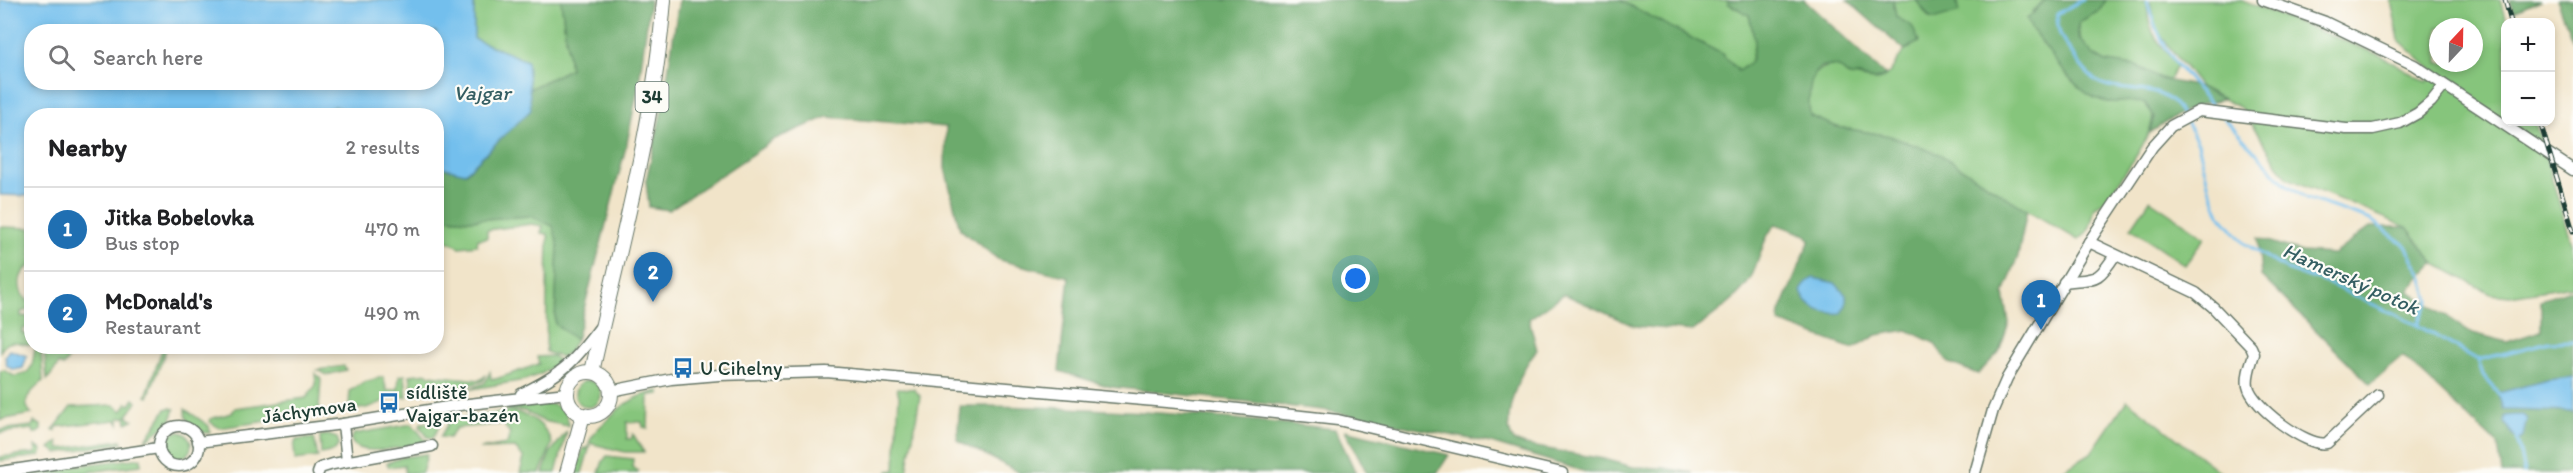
<!DOCTYPE html>
<meta charset="utf-8">
<style>
body{margin:0;font-family:Itim,sans-serif;background:#f2f2f2;color:#202124}
.controls{position:absolute;right:18px;top:18px;display:grid;overflow:hidden;border-radius:12px;box-shadow:0 3px 9px #0003}
.controls button{width:54px;height:54px;display:grid;place-items:center;padding:0;border:0;border-bottom:2px solid #e0e0e0;background:#fff;color:#202124;font:30px sans-serif}
.compass{position:absolute;left:2429px;top:18px;width:54px;height:54px;border-radius:50%;background:#fff;box-shadow:0 3px 9px #0003;rotate:22deg}
.you{position:absolute;left:1356px;top:279px;width:21px;height:21px;margin:-15px;border:4px solid #fff;border-radius:50%;background:#1a73e8;box-shadow:0 0 0 9px #1a73e833}
.badge{display:grid;place-items:center;width:39px;height:39px;border-radius:50%;background:#1f6fb2;color:#fff;font-size:20px;font-weight:700}
.pin{position:absolute;translate:-50% -50px;filter:drop-shadow(0 2px 3px #0008)}
.pin::after{content:'';position:absolute;top:32px;width:21px;height:18px;background:inherit;clip-path:polygon(0 0,100% 0,50% 100%)}
.list{margin:0;padding:0;list-style:none}
h2{display:flex;justify-content:space-between;align-items:center;height:78px;margin:0;padding:0 24px;font-size:26px}
h2 small{font-size:20px;font-weight:400;color:#757577}
.list li{display:grid;grid-template-columns:39px 1fr auto;gap:18px;align-items:center;box-sizing:border-box;height:84px;padding:0 24px;border-top:2px solid #e0e0e0}
.list b{display:block;font-size:22px;white-space:nowrap}
.list p{margin:0;font-size:20px;white-space:nowrap;color:#757577}
.list em{font-size:20px;font-style:normal;color:#757577}
.icon{flex:none;width:33px;height:33px;fill:none;stroke:currentColor;stroke-width:2;stroke-linecap:round;stroke-linejoin:round}
.map{position:relative;flex:none;width:2573px;height:473px;overflow:hidden}
.search{position:absolute;background:#fff;box-shadow:0 3px 9px #0003;left:24px;top:24px;width:420px;height:66px;display:flex;align-items:center;gap:15px;box-sizing:border-box;padding:0 21px;border-radius:24px;color:#757577;font-size:22px}
.panel{position:absolute;background:#fff;box-shadow:0 3px 9px #0003;left:24px;top:108px;width:420px;height:246px;border-radius:24px}
.map>svg:first-child{display:block}
</style>
<div class="map">
<svg width="2573" height="473" viewBox="0 0 2573 473">
<rect width="100%" height="100%" fill="#fdfcf7"/>
<filter id="ink" filterUnits="userSpaceOnUse"><feTurbulence type="fractalNoise" baseFrequency=".0167" numOctaves="2"/><feDisplacementMap in="SourceGraphic" scale="12" xChannelSelector="R" yChannelSelector="G"/><feConvolveMatrix kernelMatrix="1 2 1 2 8 2 1 2 1" color-interpolation-filters="sRGB"/></filter>
<filter id="wash" filterUnits="userSpaceOnUse"><feTurbulence type="fractalNoise" baseFrequency=".008" numOctaves="4" result="noise"/><feDisplacementMap in="SourceGraphic" scale="24" xChannelSelector="R" yChannelSelector="G"/><feGaussianBlur stdDeviation="1.35" result="paint"/><feColorMatrix in="noise" values="0 0 0 0 0 0 0 0 0 0 0 0 0 0 0 0 0 1.4 0 .05"/><feComposite in="paint" operator="in"/></filter>
<g filter="url(#wash)">
<rect width="100%" height="100%" fill="#f1e4c9"/>
<!-- green -->
<g fill="#86c57c" stroke="#528158" stroke-width="1.5" fill-rule="evenodd">
<path d="M474,0H561L570,69L529,89L526,61L474,39Z"/>
<path d="M1619,0H1728L1729,4L1749,15L1755,41L1751,62L1738,71L1722,54Z"/>
<path d="M1893,0H1916L1929,18L1936,19L1959,5L1956,0H2046L2033,11L2031,28L2047,48L2118,102C2181,89 2142,149 2125,172C2116,185 2110,201 2095,207C2091,221 2092,232 2078,240L1998,193L1990,186L1890,136L1837,127L1810,116C1809,106 1806,96 1809,87C1815,66 1835,59 1849,76C1859,76 1868,81 1878,80C1894,77 1896,53 1911,47L1902,21L1896,17Z"/>
<path d="M2106,0H2147C2147,33 2157,40 2177,65L2169,80C2156,78 2147,69 2134,66C2125,64 2114,65 2106,62C2090,56 2075,39 2079,22L2099,11Z"/>
<path d="M2150,0H2240L2380,55L2427,82L2434,72L2399,40L2391,0H2500L2506,22V122H2535L2573,249V286L2510,296L2491,294L2434,263L2407,227L2287,178L2241,108L2200,87L2154,27ZM2438,27H2474V63H2438Z"/>
<path d="M2150,200L2205,237L2185,265L2131,228Z"/>
<path d="M530,216L554,226L558,244L555,323L576,340L568,353L561,357L546,352L548,234L541,233L543,226L532,224L487,230V238L478,239L477,245L460,247L437,236V217L469,220Z"/>
<path d="M0,227L31,228V265C16,274 16,294 31,303V309L21,312V316L31,317V327L22,329V333L31,336L32,345C18,344 9,336 0,352Z"/>
<path d="M41,347L43,381C33,391 18,400 32,414L0,420V371L4,370L14,376C34,375 32,363 35,349Z"/>
<path d="M48,347H78L63,366L59,364L47,380L44,347Z"/>
<path d="M163,347H167L148,397L146,396Z"/>
<path d="M553,356L557,359V363L543,373L525,380L466,390L485,383L490,372L491,379H496L539,364L537,357Z"/>
<path d="M344,366L346,370L327,375L318,370Z"/>
<path d="M315,373L321,378L319,410L316,414L219,428L209,421L210,419L232,413L235,408L306,398L316,385Z"/>
<path d="M428,373L429,375L480,380L486,375L483,381L460,388L413,395L410,375Z"/>
<path d="M405,375L407,397H388V400C376,404 367,410 353,409L349,405L350,391L364,382L383,377L387,391L398,389L399,376Z"/>
<circle cx="588" cy="394" r="13"/>
<path d="M897,388L914,389L920,396L907,473H888V471L895,470L899,396Z"/>
<path d="M660,391V394L649,395L648,428L643,427L642,422H627V439H631L633,434L644,452H625L589,443C594,430 602,426 610,417C624,403 639,394 660,391Z"/>
<path d="M134,399L137,402L127,416L133,420L127,423L126,417L119,418V424L116,420L56,427V431L53,430L71,407L114,405L122,411L127,403L130,405Z"/>
<path d="M2127,400L2221,473H2058L2091,453Z"/>
<path d="M549,404C562,406 569,412 568,426L543,421L524,411L502,408Z"/>
<path d="M170,408L175,409L170,422L145,441L166,409Z"/>
<path d="M185,409L209,426L210,433C196,433 185,424 185,409Z"/>
<path d="M510,411C531,415 545,423 552,444L540,473H520L524,458L515,448L479,449L507,444L510,433L503,424L456,428L449,438L440,437L450,420Z"/>
<path d="M442,421L433,438L428,437L420,427L421,423Z"/>
<path d="M34,422L41,425V430L37,433H34L33,429L0,433V430L32,426Z"/>
<path d="M412,424L427,442C409,445 358,460 351,440L354,434Z"/>
<path d="M567,431L556,473H543L550,453Z"/>
<circle cx="178" cy="445" r="13"/>
<path d="M328,435L337,438L339,444L334,451L321,454L320,436Z"/>
<path d="M314,438L318,457L295,460L294,447L296,440Z"/>
<path d="M121,440L122,443L57,453L50,448L58,442L59,449Z"/>
<path d="M35,446L42,450L40,456L0,461V457L36,453Z"/>
<path d="M588,446H590L582,473H576L583,448L587,449Z"/>
<path d="M427,454L422,473H405L404,465L389,467L387,463L403,457Z"/>
<path d="M607,456L633,459L632,467L638,471V473H599L603,461Z"/>
<path d="M141,458V465L80,473H12Z"/>
</g>
<!-- forest -->
<g fill="#6caa6c" stroke="#467450" stroke-width="1.5">
<path d="M561,0H650L639,83L627,143L576,340L555,324L558,244L553,226L530,216L469,220L437,217L436,166L466,173L530,110L529,89L570,69Z"/>
<path d="M679,0H1619L1722,54L1738,71L1751,62L1755,41L1749,15L1728,3V0H1804L1886,76C1875,81 1870,79 1859,76C1856,76 1852,77 1850,76C1844,73 1842,67 1834,66C1807,61 1808,99 1810,116L1837,127L1890,136L1941,155L2027,210L2018,256L2004,294L2009,323L1999,352L1978,374L1949,363L1934,343L1907,330L1877,335L1853,349L1779,322L1780,312L1810,240L1806,235L1776,224C1760,240 1759,269 1747,284C1732,303 1712,316 1693,331L1634,326L1564,294L1529,319L1537,350C1521,366 1499,421 1514,441L1525,445L1604,459L1633,467L1664,468L1693,473H1589L1491,443L1323,410L1111,387L1059,371L1069,277L999,260L960,229L945,168L946,127L827,117L775,139L669,210L649,207L646,181L663,105Z"/>
<path d="M1847,0H1893L1896,17L1912,26L1919,42L1904,50Z"/>
<path d="M1916,0H1956L1960,12L1936,19L1930,18Z"/>
<path d="M2046,0H2106L2099,11L2079,22L2077,30L2079,38L2094,55L2106,62L2136,66L2161,79L2200,87L2223,99C2194,104 2173,116 2150,133L2154,117L2145,103C2130,98 2118,105 2103,101C2074,94 2049,50 2031,28L2027,19Z"/>
<path d="M2510,0H2541L2514,12Z"/>
<path d="M2557,0H2573V40Z"/>
<path d="M334,106L360,115L318,116Z"/>
<path d="M2370,227H2407L2434,263L2408,290L2469,332L2507,342L2541,331V300L2573,289V377L2547,380L2499,393L2503,410L2573,412V473H2502L2498,445L2403,356L2370,384L2261,276L2258,238L2302,252L2334,254Z"/>
<path d="M960,406C1085,406 1210,415 1335,429L1356,473H1020L957,440Z"/>
<path d="M1345,430L1449,455L1437,473H1367Z"/>
</g>
<!-- water -->
<g fill="#73bfed" stroke="#497e90" stroke-width="1.5" fill-rule="evenodd">
<path d="M0,0H474V39L527,61L531,110L465,173L437,166L436,116L360,115L334,106L318,116H32L31,196L0,195ZM32,32H436V82H32Z"/>
<path d="M1813,278L1835,283L1846,295V305L1841,313C1824,314 1806,309 1801,291L1806,283Z"/>
<path d="M10,350L27,356L23,368L14,370L7,366L5,357Z"/>
<path d="M2573,377V412L2503,410L2498,393L2547,380Z"/>
<path d="M2514,415H2523L2527,419L2523,436L2519,440L2514,437L2504,422L2505,416Z"/>
</g>
<g fill="none" stroke-linecap="round" stroke-linejoin="round">
<!-- stream -->
<g stroke="#73bfed" stroke-width="3">
<path d="M2082,0L2057,14C2058,34 2060,36 2071,52C2079,63 2088,77 2100,83C2132,97 2162,79 2183,116"/>
<path d="M2147,0C2157,46 2184,74 2215,109"/>
<path d="M2224,118L2284,183L2306,198L2371,220L2406,246L2422,275L2429,300L2417,325"/>
<path d="M2186,122L2198,143L2209,187L2221,216L2244,243L2287,270L2327,283L2417,325L2478,360L2549,342L2573,341"/>
<path d="M2478,360L2483,375L2501,396"/>
<path d="M2517,437L2524,473"/>
</g>
</g>
</g>
<g filter="url(#ink)">
<g fill="none" stroke-linecap="round" stroke-linejoin="round">
<!-- minor casing -->
<g stroke="#687768" stroke-width="13">
<g id="minor">
<path d="M2263,0L2325,22L2414,65L2573,170"/>
<path d="M2089,242L2196,293L2213,307L2251,347L2254,354C2251,364 2246,375 2248,386C2252,406 2307,448 2327,443L2378,395"/>
<path d="M2064,282C2096,278 2097,283 2115,255"/>
<path d="M611,391L671,379L719,375L826,372L1212,406L1338,420L1562,473"/>
<path d="M521,394C564,373 573,363 601,326"/>
<path d="M343,424L347,461"/>
<circle cx="179" cy="446" r="20"/>
<path d="M198,442L343,424L460,405L567,393"/>
<path d="M0,472L159,448"/>
<path d="M318,473L320,468L333,464L432,446"/>
<path d="M1975,473L1993,410L2007,378L2089,242L2152,147L2171,126L2199,111L2346,129H2373L2400,123L2418,113L2431,102L2444,86"/>
</g>
</g>
<!-- major casing -->
<g stroke="#687768" stroke-width="16">
<g id="major">
<circle cx="589" cy="394" r="22"/>
<path d="M592,372C619,249 654,126 664,0"/>
<path d="M567,473L583,415"/>
</g>
</g>
<!-- minor -->
<use href="#minor" stroke="#fff" stroke-width="10"/>
<!-- major -->
<use href="#major" stroke="#fff" stroke-width="14"/>
<!-- rail casing -->
<g stroke="#1f3d34" stroke-width="5">
<g id="rail">
<path d="M2505,0L2511,22"/>
<path d="M2540,122L2573,231"/>
</g>
</g>
<!-- rail -->
<use href="#rail" stroke="#fdfcf7" stroke-width="3" stroke-dasharray="9" stroke-linecap="butt"/>
</g>
</g>
<!-- icons -->
<defs>
<g id="bus-bare" transform="scale(1.62)"><path d="M-5-6H5V4H4V6H2V4H-2V6H-4V4H-5ZM-3.5-4V0h7V-4ZM-3.5 1.2v1.5H-2V1.2ZM2 1.2v1.5H3.5V1.2Z" fill="#1f6fb2" stroke="#fdfcf7" stroke-width="2.5" paint-order="stroke"/></g>
</defs>
<g fill-rule="evenodd">
<use href="#bus-bare" x="683" y="368"/>
<use href="#bus-bare" x="389" y="403"/>
</g>
<g text-anchor="middle" stroke-width="4.5" stroke-linejoin="round" paint-order="stroke">
<!-- shield labels -->
<rect fill="#fdfcf7" stroke="#62766e" stroke-width="1.5" x="635.5" y="82" width="33" height="30" rx="4.5"/>
<g font-size="18" font-weight="bold" fill="#1f3d34">
<text x="652" y="103">34</text>
</g>
<!-- poi labels -->
<g font-size="20" fill="#1f3d34" stroke="#fdfcf7" text-anchor="start">
<text x="700" y="375">U Cihelny</text>
<text x="406" y="399">sídliště<tspan x="406" dy="23">Vajgar-bazén</tspan></text>
</g>
<!-- street labels -->
<g font-size="20" fill="#1f3d34" stroke="#fdfcf7">
<text transform="translate(309 410) rotate(-8)" y="7">Jáchymova</text>
</g>
<!-- water labels -->
<g font-size="21" font-style="italic" fill="#345e62" stroke="#fdfcf7">
<text x="482" y="100">Vajgar</text>
<text transform="translate(2351 279) rotate(24)" y="7">Hamerský potok</text>
</g>
</g>
</svg>
<div class="controls">
<button>+</button>
<button>−</button>
</div>
<svg class="compass" viewBox="-18 -18 36 36"><path d="M0-13l5 13h-10z" fill="#e53935"/><path d="M0 13l5-13h-10z" fill="#757577"/></svg>
<div class="you"></div>
<div class="pin badge" style="left:2041px;top:330px">1</div>
<div class="pin badge" style="left:653px;top:302px">2</div>
<div class="search"><svg class="icon" aria-label="search" viewBox="0 0 24 24"><circle cx="10" cy="10" r="6"/><path d="M15 15l6 6"/></svg>Search here</div>
<section class="panel">
<h2>Nearby<small>2 results</small></h2>
<ul class="list">
<li><span class="badge">1</span><div><b>Jitka Bobelovka</b><p>Bus stop</p></div><em>470 m</em></li>
<li><span class="badge">2</span><div><b>McDonald's</b><p>Restaurant</p></div><em>490 m</em></li>
</ul>
</section>
</div>
